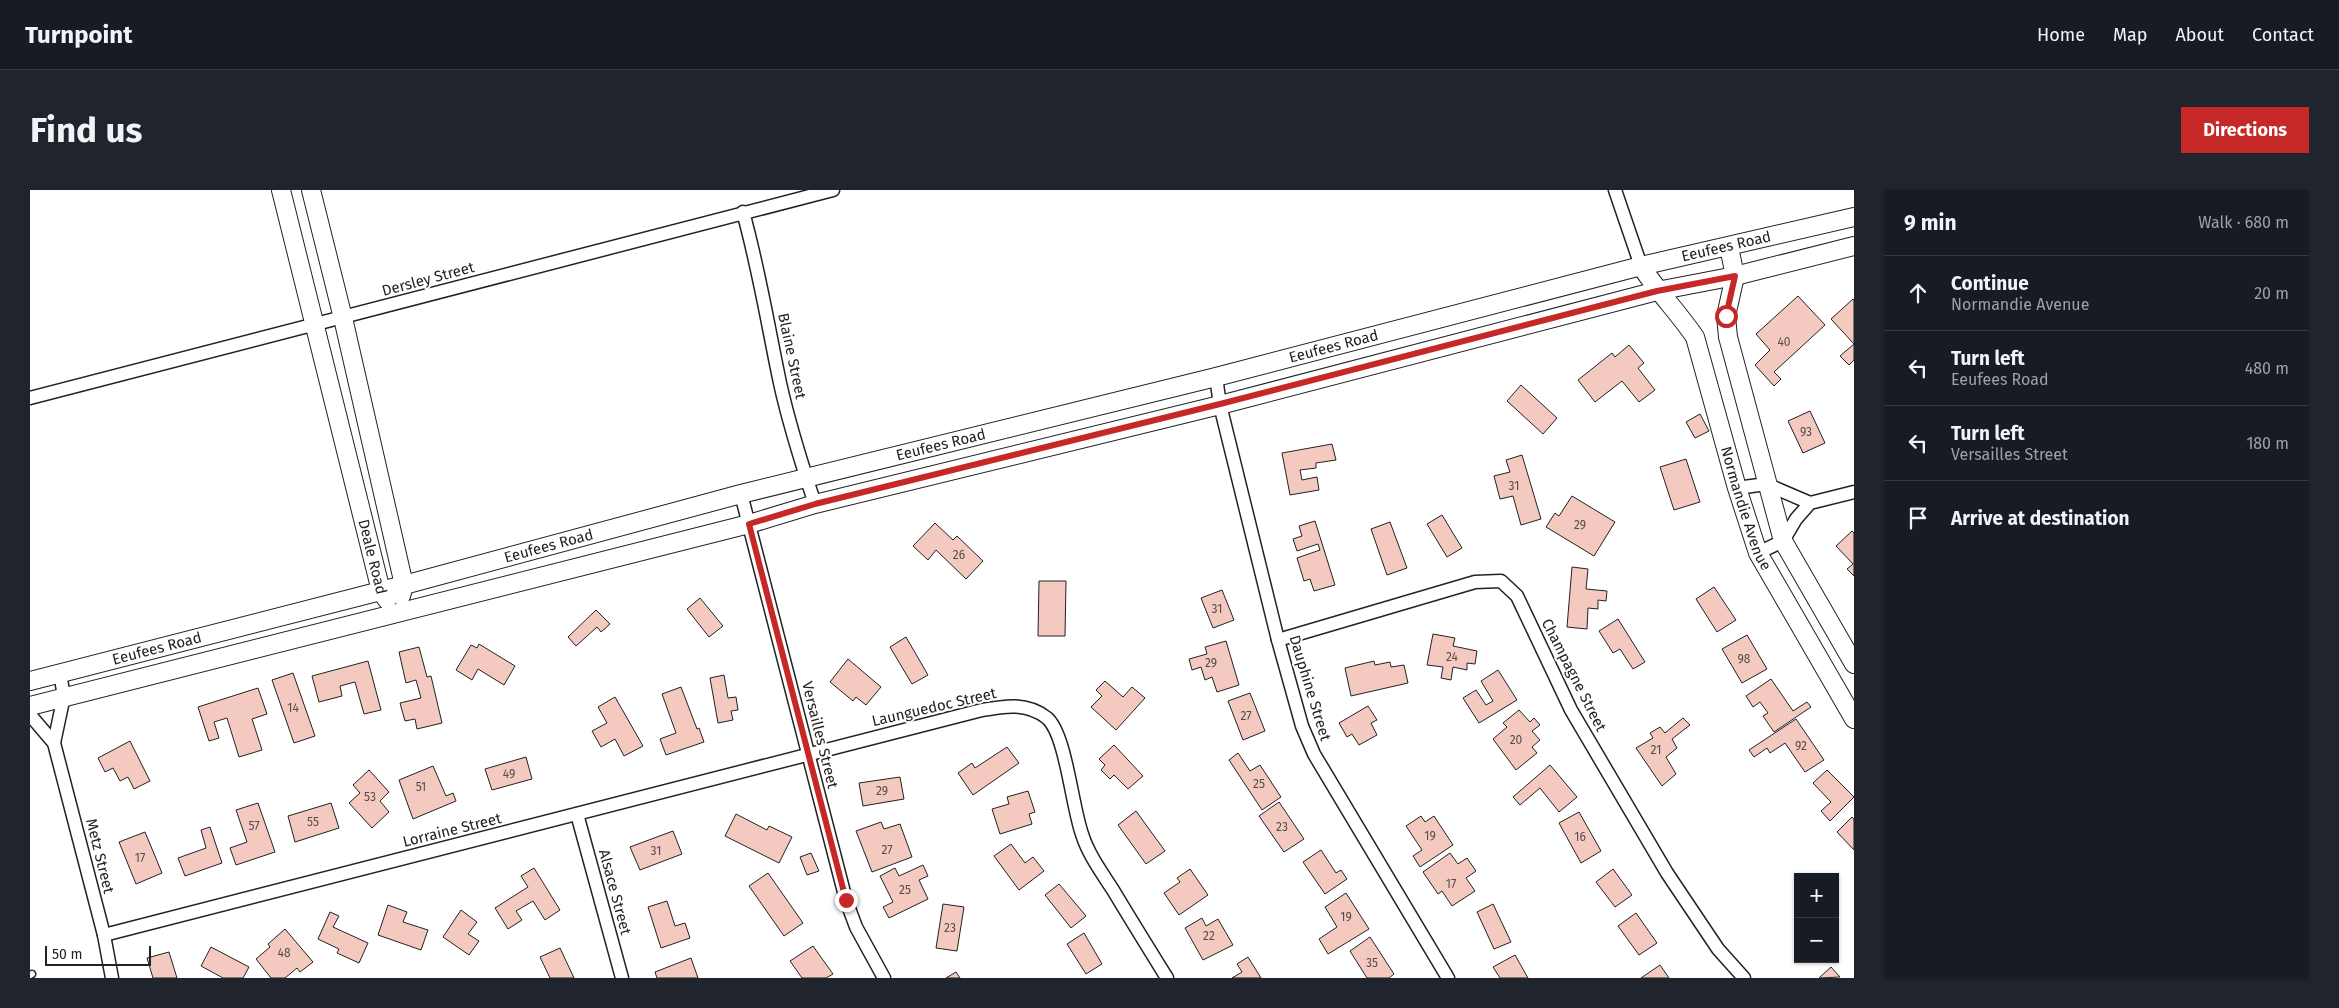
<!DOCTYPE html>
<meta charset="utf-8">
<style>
body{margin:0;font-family:"Fira Sans",sans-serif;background:#20242c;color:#f1f3f6}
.controls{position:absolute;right:15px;bottom:15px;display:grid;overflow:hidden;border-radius:0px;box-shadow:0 1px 4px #0004}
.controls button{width:45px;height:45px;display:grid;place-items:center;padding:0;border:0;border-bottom:1px solid #363941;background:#171b24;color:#f1f3f6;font:25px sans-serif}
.scale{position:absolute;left:15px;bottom:12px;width:106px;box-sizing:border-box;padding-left:5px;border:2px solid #222;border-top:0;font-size:14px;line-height:18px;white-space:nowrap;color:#222;-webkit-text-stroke:4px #fff;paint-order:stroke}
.stop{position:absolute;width:15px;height:15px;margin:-11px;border:4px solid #c62828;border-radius:50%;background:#fff}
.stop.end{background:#c62828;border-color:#fff;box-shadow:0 1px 5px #0008}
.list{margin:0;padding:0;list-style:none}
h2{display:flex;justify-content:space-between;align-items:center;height:65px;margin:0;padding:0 20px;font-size:21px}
h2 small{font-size:16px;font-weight:400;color:#9ea1a6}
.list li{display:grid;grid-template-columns:32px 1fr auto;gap:15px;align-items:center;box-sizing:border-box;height:75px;padding:0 20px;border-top:1px solid #363941}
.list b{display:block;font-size:19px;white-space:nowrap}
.list p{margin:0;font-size:16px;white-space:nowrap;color:#9ea1a6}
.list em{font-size:16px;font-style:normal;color:#9ea1a6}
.icon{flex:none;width:28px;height:28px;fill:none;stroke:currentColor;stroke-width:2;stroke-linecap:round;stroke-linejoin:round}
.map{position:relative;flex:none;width:1824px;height:788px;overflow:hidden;border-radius:0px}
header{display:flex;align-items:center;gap:30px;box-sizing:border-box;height:70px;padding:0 25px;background:#171b24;border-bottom:1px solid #363941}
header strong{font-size:24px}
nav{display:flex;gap:28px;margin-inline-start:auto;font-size:18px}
.intro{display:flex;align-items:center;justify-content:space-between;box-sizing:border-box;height:120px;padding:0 30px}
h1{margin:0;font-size:35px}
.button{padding:12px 22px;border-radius:0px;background:#c62828;color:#fff;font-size:18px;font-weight:700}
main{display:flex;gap:30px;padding:0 30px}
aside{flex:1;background:#171b24;border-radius:0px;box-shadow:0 1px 4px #0004}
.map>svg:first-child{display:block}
</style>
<header>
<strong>Turnpoint</strong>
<nav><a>Home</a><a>Map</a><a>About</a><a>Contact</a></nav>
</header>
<div class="intro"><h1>Find us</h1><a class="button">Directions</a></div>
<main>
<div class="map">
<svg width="1824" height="788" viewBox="0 0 1824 788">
<rect width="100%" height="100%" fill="#fff"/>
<!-- building -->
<g fill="#f3c9c0" stroke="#222">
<path d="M1768,106L1795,135L1744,182L1751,189L1744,196L1725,175L1740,160L1726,144Z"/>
<path d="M1823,109L1824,110V170L1819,175L1810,166L1824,154L1801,129Z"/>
<path d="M1599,155L1614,173L1608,178L1625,200L1609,212L1592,191L1565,212L1548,190L1582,163L1585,167Z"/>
<path d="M1491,195L1527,228L1513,244L1477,211Z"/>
<path d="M1780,221L1795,253L1773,263L1758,231Z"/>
<path d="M1670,224L1679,241L1665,248L1656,232Z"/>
<path d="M1302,254L1306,270L1286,273V278L1270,280L1272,290L1287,287L1289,300L1260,305L1252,263Z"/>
<path d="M1492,265L1511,329L1491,335L1483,306L1470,309L1464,286L1480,282L1476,270Z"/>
<path d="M1656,269L1670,312L1644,320L1630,277Z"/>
<path d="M1542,306L1585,332L1564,366L1516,337L1525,323L1529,326Z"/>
<path d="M1412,325L1432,358L1417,367L1397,334Z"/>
<path d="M1285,331L1305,395L1284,401L1280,389L1274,391L1267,368L1290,360L1288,354L1267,361L1263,349L1272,346L1269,336Z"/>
<path d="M1360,332L1377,378L1357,385L1341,339Z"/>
<path d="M905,333L923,350L927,346L953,371L936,389L906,360L898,370L883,356Z"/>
<path d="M1822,341L1824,343V386L1817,379L1823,374L1806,356Z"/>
<path d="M1542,377L1558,379L1556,399L1577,401L1576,411L1568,410V419L1558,418L1557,439L1537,437Z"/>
<path d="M1009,391H1036L1035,446H1008Z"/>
<path d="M1684,397L1706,430L1687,442L1666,409Z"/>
<path d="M1192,400L1204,430L1183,438L1171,408Z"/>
<path d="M670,408L693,436L679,447L657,419Z"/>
<path d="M566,420L580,434L571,442L567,437L546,456L538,447Z"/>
<path d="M1588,429L1615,472L1603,479L1590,459L1583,463L1569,441Z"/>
<path d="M1403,444L1425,448L1423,456L1447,461L1445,474L1437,473V480L1423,477L1421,490L1411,488L1413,477L1397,475Z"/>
<path d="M1717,445L1737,479L1712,493L1692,459Z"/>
<path d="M876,447L898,485L882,494L860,457Z"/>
<path d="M1196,451L1209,495L1187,502L1182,487L1175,490L1171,477L1162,480L1159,469L1177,464L1175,457Z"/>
<path d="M449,454L485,476L474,495L448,479L442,490L426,480L441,455L447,458Z"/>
<path d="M389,457L397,487L401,486L412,533L387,539L385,529L375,531L370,513L391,508L386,490L376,493L369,462Z"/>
<path d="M818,469L851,497L836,515L826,507L823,511L800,492Z"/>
<path d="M338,471L351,520L334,524L325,492L310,496L312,506L289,512L282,486Z"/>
<path d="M1344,471L1345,475L1360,472L1361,477L1374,475L1378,493L1321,506L1315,478Z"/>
<path d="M1468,480L1487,510L1449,533L1433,508L1446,500L1456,515L1463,511L1451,491Z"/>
<path d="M263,483L285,546L264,553L242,490Z"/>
<path d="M694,485L698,508L706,507L708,520L701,521L703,530L688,533L680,488Z"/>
<path d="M1741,489L1763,521L1777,512L1781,517L1744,542L1733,526L1738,523L1730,512L1723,517L1716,506Z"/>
<path d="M1075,491L1093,507L1102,497L1115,508L1086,540L1061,517L1072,506L1066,500Z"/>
<path d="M651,497L667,539L669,538L674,552L636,565L630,549L646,543L632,504Z"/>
<path d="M228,498L237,524L222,529L232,560L209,567L197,528L184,532L189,548L179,551L168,517Z"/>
<path d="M1220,503L1235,541L1213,550L1198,511Z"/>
<path d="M585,507L613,556L594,566L585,549L571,557L562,541L577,533L568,517Z"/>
<path d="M1338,516L1347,530L1341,533L1347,545L1329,555L1322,544L1317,547L1309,533Z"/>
<path d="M1489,520L1500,532L1504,528L1510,535L1502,541L1510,550L1502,557L1507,563L1486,580L1463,549L1477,537L1473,533Z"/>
<path d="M1653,528L1660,535L1642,549L1647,558L1636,567L1646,584L1632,596L1606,558L1623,548L1620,543L1630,537L1635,543Z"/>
<path d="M1766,529L1794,570L1775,582L1755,553L1740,563L1737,558L1724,567L1719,560Z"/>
<path d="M100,551L120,591L104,599L98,587L90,591L83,578L75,582L68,568Z"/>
<path d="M1084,555L1113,586L1098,599L1084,585L1080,589L1071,580L1075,575L1069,569Z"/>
<path d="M977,557L989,573L943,605L928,583L942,573L945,578Z"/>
<path d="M1208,563L1220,581L1230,575L1251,607L1232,620L1199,570Z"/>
<path d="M496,567L502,589L462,600L455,579Z"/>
<path d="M1520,575L1547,607L1529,622L1510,598L1490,615L1483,607Z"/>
<path d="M403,576L416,606L423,603L426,611L383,629L369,590Z"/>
<path d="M339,580L359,602L350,611L359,622L342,638L319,613L330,603L323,595Z"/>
<path d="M1797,580L1824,607L1800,631L1791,621L1801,612L1783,593Z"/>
<path d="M870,587L874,609L833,616L829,593Z"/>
<path d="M998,601L1005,622L999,624L1002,634L970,644L962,619L979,614L977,607Z"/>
<path d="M1249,612L1274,649L1254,662L1229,626Z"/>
<path d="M228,613L245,662L206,675L200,658L217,652L206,620Z"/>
<path d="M301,613L309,638L265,652L258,626Z"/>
<path d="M1106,621L1135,661L1116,674L1088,635Z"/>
<path d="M1549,622L1571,661L1551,673L1529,633Z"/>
<path d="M706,624L737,640L739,636L762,647L749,673L695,646Z"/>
<path d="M1391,626L1395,632L1404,626L1423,655L1390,677L1383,666L1392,660L1376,636Z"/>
<path d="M1822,627L1824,629V660L1807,642Z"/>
<path d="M851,632L854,639L870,634L882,667L842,682L826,641Z"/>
<path d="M180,637L192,673L155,686L148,668L176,658L171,640Z"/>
<path d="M643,641L652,664L610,680L600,657Z"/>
<path d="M115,642L132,683L106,694L89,652Z"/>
<path d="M981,654L995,673L1003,667L1014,681L989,700L964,666Z"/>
<path d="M1291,660L1306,683L1311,680L1317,689L1295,704L1273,672Z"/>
<path d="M781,663L789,681L777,685L770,667Z"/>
<path d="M1420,663L1428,674L1437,668L1446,681L1436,688L1445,701L1422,716L1412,701L1408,704L1393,682Z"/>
<path d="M893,675L898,686L889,690L898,709L859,728L853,717L863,712L850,686L865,678L869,686Z"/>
<path d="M504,678L530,720L515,730L503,711L486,721L492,730L478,739L465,718L498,697L491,686Z"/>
<path d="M1160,679L1178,705L1149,725L1134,703L1150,692L1147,688Z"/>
<path d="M1583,679L1602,705L1585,717L1566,692Z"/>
<path d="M738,683L773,733L754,746L719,696Z"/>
<path d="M1029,694L1056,726L1041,738L1015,705Z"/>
<path d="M1316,703L1339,739L1298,764L1289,749L1307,737L1295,717Z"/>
<path d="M637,711L645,736L655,733L660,748L631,758L618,717Z"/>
<path d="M913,714L934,717L927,761L906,758Z"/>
<path d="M1463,714L1481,752L1464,759L1447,722Z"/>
<path d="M358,715L377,722L373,732L398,740L391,760L348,745Z"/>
<path d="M431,720L447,732L438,744L449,751L439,765L413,747Z"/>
<path d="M300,722L309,726L303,737L338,753L329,773L307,763L309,759L288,749Z"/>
<path d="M1606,723L1627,753L1609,765L1588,736Z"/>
<path d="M1172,728L1176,736L1188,729L1203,755L1173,770L1155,738Z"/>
<path d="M255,739L283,772L270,782L267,778L255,788H241L226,769L240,757L238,754Z"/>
<path d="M1054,743L1072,774L1056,784L1037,754Z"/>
<path d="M1340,747L1364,784L1359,788H1337L1320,761Z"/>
<path d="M783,756L803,784L796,788H772L760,771Z"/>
<path d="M181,757L219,777L213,788H193L171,776Z"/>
<path d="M530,758L544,788H520L510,767Z"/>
<path d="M139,762L147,788H123L117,768Z"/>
<path d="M1485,765L1498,788H1470L1463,777Z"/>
<path d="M1218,767L1231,788H1202L1212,782L1207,774Z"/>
<path d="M661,768L668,788H627L625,782Z"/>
<path d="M1630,775L1639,788H1611Z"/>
<path d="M1801,777L1810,787L1789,788Z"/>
<path d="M926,782L930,788H916Z"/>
</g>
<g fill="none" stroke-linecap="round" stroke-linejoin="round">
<!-- lane casing -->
<g stroke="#222" stroke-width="9">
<path id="lane" d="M0,785L2,784"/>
</g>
<!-- street casing -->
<g stroke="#222" stroke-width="15">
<g id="street">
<path d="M1585,0L1611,76"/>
<path d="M713,22C729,79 738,136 750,193C759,234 772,275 785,314"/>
<path d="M1186,187L1190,215L1248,450L1272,536L1284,564L1418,788"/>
<path d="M0,208L803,0"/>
<path d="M1707,298L1736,294L1780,313"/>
<path d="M711,304L816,710L826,737L854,788"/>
<path d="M1728,363L1753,351L1766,329L1780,313L1824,302"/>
<path d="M1248,450L1445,392L1471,391L1487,406L1541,520L1637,683L1688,759L1714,788"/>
<path d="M0,525L24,553L74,745L82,788"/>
<path d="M24,553L34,506L30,484"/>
<path d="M547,624L592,788"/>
<path d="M74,745L952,520C975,516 997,512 1017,528C1036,544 1042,617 1052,644C1058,664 1072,683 1083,700C1101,730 1119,759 1137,788"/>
</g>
</g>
<!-- secondary casing -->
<g stroke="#222" stroke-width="20">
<g id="secondary">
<path id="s1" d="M251,0L351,401L357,410"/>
<path d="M281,0L313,128L374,395L371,406"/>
<path d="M1699,57L1705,86L1696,126L1698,147L1753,351L1824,474"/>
<path id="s2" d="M1611,76C1627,101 1648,122 1665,147L1707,298L1728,363L1824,529"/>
<path id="s3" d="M0,491L374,395L711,304L1186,187L1611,76L1824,27"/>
<path d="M0,516L719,334L785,314L1190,215L1627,101L1705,86L1824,56"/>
</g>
</g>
<!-- lane -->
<use href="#lane" stroke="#fff" stroke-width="6"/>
<!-- street -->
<use href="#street" stroke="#fff" stroke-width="12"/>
<!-- secondary -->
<use href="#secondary" stroke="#fff" stroke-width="18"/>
</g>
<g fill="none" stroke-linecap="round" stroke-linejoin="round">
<!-- route -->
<path stroke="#c62828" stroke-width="6" d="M816,710L719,334L785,314L1190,214L1627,101L1705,86L1696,126"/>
</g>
<g text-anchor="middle" stroke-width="4" stroke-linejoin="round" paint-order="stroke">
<!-- number labels -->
<g font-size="12" fill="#564c4a">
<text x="1754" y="156">40</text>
<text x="1776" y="246">93</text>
<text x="1484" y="300">31</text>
<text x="1550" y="339">29</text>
<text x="929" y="369">26</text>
<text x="1187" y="423">31</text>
<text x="1422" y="471">24</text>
<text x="1714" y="473">98</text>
<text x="1181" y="477">29</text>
<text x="263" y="522">14</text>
<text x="1216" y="530">27</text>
<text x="1486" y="554">20</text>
<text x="1771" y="560">92</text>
<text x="1626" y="564">21</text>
<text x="479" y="588">49</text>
<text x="1229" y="598">25</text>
<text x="391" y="601">51</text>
<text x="852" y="605">29</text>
<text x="340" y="611">53</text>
<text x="283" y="636">55</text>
<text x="224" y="640">57</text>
<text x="1252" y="641">23</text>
<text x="1400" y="650">19</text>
<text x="1550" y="651">16</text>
<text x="857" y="664">27</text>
<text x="626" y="665">31</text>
<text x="110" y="672">17</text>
<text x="1421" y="698">17</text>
<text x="875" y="704">25</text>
<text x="1316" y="731">19</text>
<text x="920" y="742">23</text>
<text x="1179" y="750">22</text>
<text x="254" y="767">48</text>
<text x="1342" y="777">35</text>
</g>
<!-- street labels -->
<g font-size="15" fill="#222" stroke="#fff">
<text dy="5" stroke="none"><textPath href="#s3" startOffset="1751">Eeufees Road</textPath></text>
<text transform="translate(398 89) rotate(-15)" y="5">Dersley Street</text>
<text dy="5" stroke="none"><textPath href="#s3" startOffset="1346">Eeufees Road</textPath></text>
<text transform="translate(762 166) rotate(78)" y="5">Blaine Street</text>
<text dy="5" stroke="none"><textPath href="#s3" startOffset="941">Eeufees Road</textPath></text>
<text dy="5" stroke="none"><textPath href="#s2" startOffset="268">Normandie Avenue</textPath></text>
<text dy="5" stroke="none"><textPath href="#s3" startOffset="536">Eeufees Road</textPath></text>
<text dy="5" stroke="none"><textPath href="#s1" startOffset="378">Deale Road</textPath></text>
<text dy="5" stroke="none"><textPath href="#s3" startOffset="131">Eeufees Road</textPath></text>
<text transform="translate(1544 485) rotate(63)" y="5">Champagne Street</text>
<text transform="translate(1280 498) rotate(73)" y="5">Dauphine Street</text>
<text transform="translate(904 517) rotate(-13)" y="5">Launguedoc Street</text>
<text transform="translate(790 545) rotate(76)" y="5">Versailles Street</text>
<text transform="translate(422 640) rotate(-14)" y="5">Lorraine Street</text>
<text transform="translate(70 666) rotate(76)" y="5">Metz Street</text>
<text transform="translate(585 702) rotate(75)" y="5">Alsace Street</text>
</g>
</g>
</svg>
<div class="controls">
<button>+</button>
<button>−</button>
</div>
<div class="scale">50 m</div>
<div class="stop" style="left:1696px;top:126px"></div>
<div class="stop end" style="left:816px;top:710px"></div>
</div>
<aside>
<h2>9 min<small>Walk · 680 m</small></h2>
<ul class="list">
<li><svg class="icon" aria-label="ahead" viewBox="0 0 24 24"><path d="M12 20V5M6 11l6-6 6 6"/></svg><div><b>Continue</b><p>Normandie Avenue</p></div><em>20 m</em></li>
<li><svg class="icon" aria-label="left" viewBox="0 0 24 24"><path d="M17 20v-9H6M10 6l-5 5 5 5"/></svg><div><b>Turn left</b><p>Eeufees Road</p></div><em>480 m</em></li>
<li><svg class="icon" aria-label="left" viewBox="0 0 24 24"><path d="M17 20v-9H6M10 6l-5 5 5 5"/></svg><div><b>Turn left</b><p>Versailles Street</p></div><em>180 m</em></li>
<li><svg class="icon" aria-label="arrive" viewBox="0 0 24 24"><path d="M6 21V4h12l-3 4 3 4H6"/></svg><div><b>Arrive at destination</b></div></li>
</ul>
</aside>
</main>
